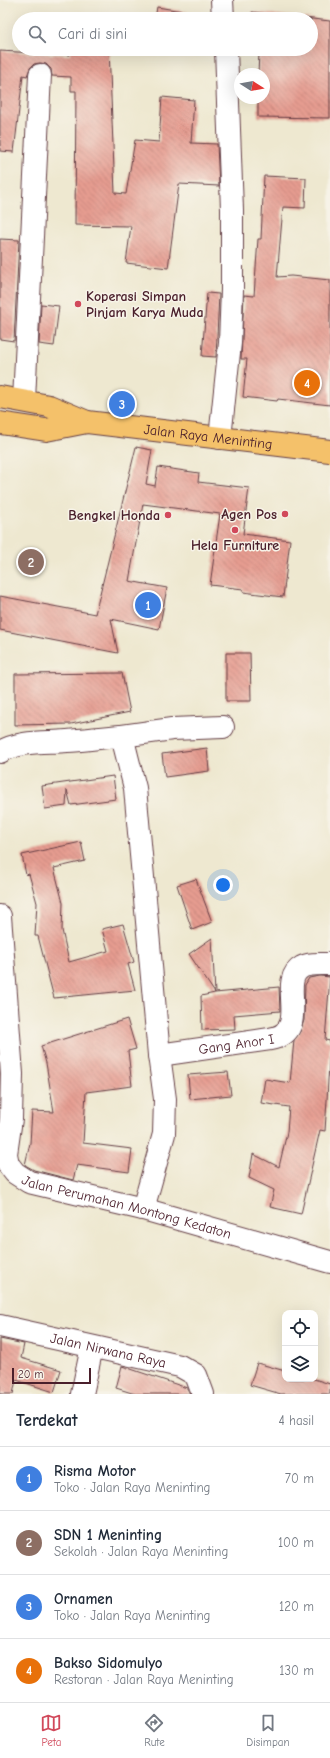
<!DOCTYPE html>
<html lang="id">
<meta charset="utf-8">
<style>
body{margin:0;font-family:"Comic Neue",sans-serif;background:#f2f2f3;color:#1f2937}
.controls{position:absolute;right:12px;bottom:12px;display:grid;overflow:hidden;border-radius:8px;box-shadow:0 4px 16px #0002}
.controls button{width:36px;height:36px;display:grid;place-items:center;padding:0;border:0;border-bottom:1px solid #e0e1e3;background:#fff;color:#1f2937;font:20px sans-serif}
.compass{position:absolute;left:234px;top:68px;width:36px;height:36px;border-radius:50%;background:#fff;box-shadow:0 4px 16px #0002;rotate:101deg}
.scale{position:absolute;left:12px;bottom:10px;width:79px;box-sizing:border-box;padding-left:4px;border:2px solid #4a1f2b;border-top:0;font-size:11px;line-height:14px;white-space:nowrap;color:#4a1f2b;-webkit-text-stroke:3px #f7f3e8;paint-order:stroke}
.you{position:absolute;left:223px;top:885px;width:14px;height:14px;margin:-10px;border:3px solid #fff;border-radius:50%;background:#1a73e8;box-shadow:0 0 0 6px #1a73e833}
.badge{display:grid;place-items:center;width:26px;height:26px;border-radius:50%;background:#d1495b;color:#fff;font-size:13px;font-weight:700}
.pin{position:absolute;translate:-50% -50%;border:2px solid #fff;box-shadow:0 1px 4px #0006}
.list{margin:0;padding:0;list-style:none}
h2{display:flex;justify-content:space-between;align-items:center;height:52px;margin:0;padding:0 16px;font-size:17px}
h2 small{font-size:13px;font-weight:400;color:#747a83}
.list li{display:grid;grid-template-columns:26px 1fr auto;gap:12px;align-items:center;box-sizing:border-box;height:64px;padding:0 16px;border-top:1px solid #e0e1e3}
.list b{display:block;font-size:15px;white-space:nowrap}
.list p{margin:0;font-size:13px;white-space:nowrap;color:#747a83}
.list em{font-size:13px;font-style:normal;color:#747a83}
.icon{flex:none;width:22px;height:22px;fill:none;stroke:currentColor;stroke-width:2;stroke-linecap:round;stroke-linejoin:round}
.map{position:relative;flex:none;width:330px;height:1394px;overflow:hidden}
.search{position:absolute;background:#fff;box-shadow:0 4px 16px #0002;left:12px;right:12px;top:12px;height:44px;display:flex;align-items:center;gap:10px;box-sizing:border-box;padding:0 14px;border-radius:22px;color:#747a83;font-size:15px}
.sheet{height:308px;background:#fff}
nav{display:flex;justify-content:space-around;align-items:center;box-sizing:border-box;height:56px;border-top:1px solid #e0e1e3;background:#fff;font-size:11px;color:#747a83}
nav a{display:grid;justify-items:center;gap:2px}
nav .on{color:#d1495b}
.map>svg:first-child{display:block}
</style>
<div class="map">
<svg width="330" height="1394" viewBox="0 0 330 1394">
<defs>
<pattern id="building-back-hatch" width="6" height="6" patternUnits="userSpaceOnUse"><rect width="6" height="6" fill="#e69c90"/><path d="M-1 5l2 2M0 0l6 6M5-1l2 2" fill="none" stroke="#bc7f76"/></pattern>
</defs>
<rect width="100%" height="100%" fill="#f7f3e8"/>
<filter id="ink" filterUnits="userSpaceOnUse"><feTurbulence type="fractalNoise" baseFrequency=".025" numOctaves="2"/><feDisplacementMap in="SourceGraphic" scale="8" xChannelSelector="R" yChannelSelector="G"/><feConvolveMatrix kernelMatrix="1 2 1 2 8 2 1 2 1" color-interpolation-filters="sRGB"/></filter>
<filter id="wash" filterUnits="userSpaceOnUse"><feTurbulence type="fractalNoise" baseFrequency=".012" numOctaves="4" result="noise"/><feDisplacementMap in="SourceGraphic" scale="16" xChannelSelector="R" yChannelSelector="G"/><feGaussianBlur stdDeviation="0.9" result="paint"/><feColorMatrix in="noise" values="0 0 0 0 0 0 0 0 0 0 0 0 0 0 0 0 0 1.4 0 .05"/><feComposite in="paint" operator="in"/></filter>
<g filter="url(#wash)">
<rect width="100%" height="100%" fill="#eee8d0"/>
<g id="blocks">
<!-- building -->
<g fill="url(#building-back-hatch)">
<path d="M157,7L188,12L186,19H155Z"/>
<path d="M252,12L330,21V118L258,117V98H264V74H258L259,53L247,52L248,49H311V19H251Z"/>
<path d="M70,49H109L115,193L126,194L135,140L159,142L162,97L194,100L191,143L217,144L219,186L179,184L168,268L126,263L131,226L75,225L76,91H71V77L52,76L51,69L46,64L40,63L34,64L30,68L27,76L23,75L14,152L0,151V51L70,55Z"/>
<path d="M150,49H182L181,55Z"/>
<path d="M264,176L306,178L305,208L283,207L277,277L291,276L330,280V405L278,399L277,401L243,397L247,359H241L244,295L254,296L258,239H261Z"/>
<path d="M0,239L19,240L14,341L0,339Z"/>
<path d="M207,293L219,294L216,357L202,356Z"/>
<path d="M41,304L59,306L54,346L39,344Z"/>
<path d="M136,447L152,450L146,484L155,486L158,467L199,473L198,482L249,488L243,534L290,540L283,597L243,592V589L210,585L220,514L143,504L129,581L167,588L159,629L111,619L118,653L0,630V596L95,614Z"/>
<path d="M226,653H250L251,701H226Z"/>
<path d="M122,673L130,712L71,724L15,725V674Z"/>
<path d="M207,748L209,771L165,777L162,754Z"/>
<path d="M113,776L116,799L71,805L67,790L66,806L45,809L42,786Z"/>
<path d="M81,842L85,861L54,868L63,903L62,930L69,962L108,951L102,929L123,924L134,962L128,964L135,990L54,998L38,936H35L37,903L29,874L26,875L22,855Z"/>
<path d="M196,879L212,922L192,930L177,885Z"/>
<path d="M212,938L215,993L279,987L280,1011L234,1015L235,1029L202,1030L201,996L215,993L189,954Z"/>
<path d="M320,976L330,977L325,1040L330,1041L327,1100L325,1131L320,1130L301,1214L270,1207L274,1190L249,1178L253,1154L279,1167L287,1132L289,1107L261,1103L265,1079L290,1083L294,1040L301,1030L304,1020L305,985L309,978Z"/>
<path d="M127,1019L136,1049L128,1051L132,1086L86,1092L83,1143L132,1149L129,1172L77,1165L73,1180L34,1170L25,1165L30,1143L32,1111L54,1112L46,1063L41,1046Z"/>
<path d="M228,1072L231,1095L190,1099L188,1075Z"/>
<path d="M0,1339L24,1344L21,1358L61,1370L54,1392L16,1380L13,1394H0Z"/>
<path d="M257,1363L285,1371V1379H314L330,1384V1394H281L250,1385Z"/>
<path d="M122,1366L187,1388L190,1394H135L116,1388Z"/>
</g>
</g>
</g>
<g filter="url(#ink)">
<use href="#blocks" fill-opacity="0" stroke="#633d44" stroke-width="1"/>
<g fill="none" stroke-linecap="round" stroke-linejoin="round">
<!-- minor casing -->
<g stroke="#633d44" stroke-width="24">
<g id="minor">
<path d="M222,0L223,19"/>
<path d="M24,400L40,75"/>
<path d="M220,438L230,343L232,290V210L226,49"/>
<path d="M122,736L172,729L223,727"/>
<path d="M0,752C21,740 44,743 67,741C85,740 104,737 122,736L135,788L159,1055L165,1099L164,1134L143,1209"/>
<path id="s1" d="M0,916L12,1074L11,1119L6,1154L8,1164L15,1173L29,1182L143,1209L330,1262"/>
<path id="s2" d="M159,1055L270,1039C313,1032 276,981 302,967C309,963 322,964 330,964"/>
<path id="s3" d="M0,1326L180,1366L196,1375L203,1394"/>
<path d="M82,1394L92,1347"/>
</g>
</g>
<!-- highway casing -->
<g stroke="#633d44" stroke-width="24">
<g id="highway">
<path id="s4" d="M0,397L49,406L87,422L330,451"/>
<path d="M0,423L46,430L87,422"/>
</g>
</g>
<!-- minor -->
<use href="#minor" stroke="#fff" stroke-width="22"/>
<!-- highway -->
<use href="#highway" stroke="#f4c16a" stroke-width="22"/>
</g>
</g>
<!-- markers -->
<g fill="#d1495b" stroke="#f7f3e8" stroke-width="1.5">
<circle cx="78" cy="304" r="4"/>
<circle cx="285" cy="514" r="4"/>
<circle cx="168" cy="515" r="4"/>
<circle cx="235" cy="530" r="4"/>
</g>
<g text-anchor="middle" stroke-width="3" stroke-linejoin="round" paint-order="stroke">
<!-- poi labels -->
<g font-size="14" font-weight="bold" fill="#4a1f2b" stroke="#f7f3e8" text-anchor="end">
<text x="86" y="301" text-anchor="start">Koperasi Simpan<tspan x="86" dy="16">Pinjam Karya Muda</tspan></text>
<text x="277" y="519">Agen Pos</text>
<text x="160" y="520">Bengkel Honda</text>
<text x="235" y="550" text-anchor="middle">Hela Furniture</text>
</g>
<!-- street labels -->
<g font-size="14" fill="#4a1f2b" stroke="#f7f3e8">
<text dy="5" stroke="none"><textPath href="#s4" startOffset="213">Jalan Raya Meninting</textPath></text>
<text dy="5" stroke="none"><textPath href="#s2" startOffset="78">Gang Anor I</textPath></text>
<text dy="5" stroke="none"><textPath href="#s1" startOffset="378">Jalan Perumahan Montong Kedaton</textPath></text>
<text dy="5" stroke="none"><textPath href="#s3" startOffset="111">Jalan Nirwana Raya</textPath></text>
</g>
</g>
</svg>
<div class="controls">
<button><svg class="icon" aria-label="locate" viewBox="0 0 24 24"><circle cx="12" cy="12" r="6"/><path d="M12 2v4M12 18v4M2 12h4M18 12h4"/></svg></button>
<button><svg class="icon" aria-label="layers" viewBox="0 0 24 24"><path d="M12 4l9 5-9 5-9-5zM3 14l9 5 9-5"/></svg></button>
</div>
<svg class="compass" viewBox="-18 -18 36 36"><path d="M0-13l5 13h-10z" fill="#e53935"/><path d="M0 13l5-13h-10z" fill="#747a83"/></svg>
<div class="scale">20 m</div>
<div class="you"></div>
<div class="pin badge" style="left:148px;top:605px;background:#3f7fe0">1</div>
<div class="pin badge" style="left:31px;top:562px;background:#8d6e63">2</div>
<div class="pin badge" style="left:122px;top:404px;background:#3f7fe0">3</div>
<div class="pin badge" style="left:307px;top:383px;background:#e8710a">4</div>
<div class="search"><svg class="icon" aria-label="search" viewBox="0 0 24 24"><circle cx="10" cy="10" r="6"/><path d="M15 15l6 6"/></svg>Cari di sini</div>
</div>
<section class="sheet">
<h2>Terdekat<small>4 hasil</small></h2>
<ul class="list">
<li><span class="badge" style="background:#3f7fe0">1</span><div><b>Risma Motor</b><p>Toko · Jalan Raya Meninting</p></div><em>70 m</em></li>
<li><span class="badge" style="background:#8d6e63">2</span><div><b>SDN 1 Meninting</b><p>Sekolah · Jalan Raya Meninting</p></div><em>100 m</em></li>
<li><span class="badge" style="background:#3f7fe0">3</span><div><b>Ornamen</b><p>Toko · Jalan Raya Meninting</p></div><em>120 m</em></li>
<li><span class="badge" style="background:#e8710a">4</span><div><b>Bakso Sidomulyo</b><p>Restoran · Jalan Raya Meninting</p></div><em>130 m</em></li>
</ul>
</section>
<nav>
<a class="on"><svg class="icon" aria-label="map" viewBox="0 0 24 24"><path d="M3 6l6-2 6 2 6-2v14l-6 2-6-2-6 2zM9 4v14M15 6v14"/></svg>Peta</a>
<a><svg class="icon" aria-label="directions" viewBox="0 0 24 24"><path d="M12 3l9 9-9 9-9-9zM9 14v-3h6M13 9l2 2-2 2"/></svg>Rute</a>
<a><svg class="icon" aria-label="saved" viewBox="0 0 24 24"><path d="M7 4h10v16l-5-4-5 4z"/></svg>Disimpan</a>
</nav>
